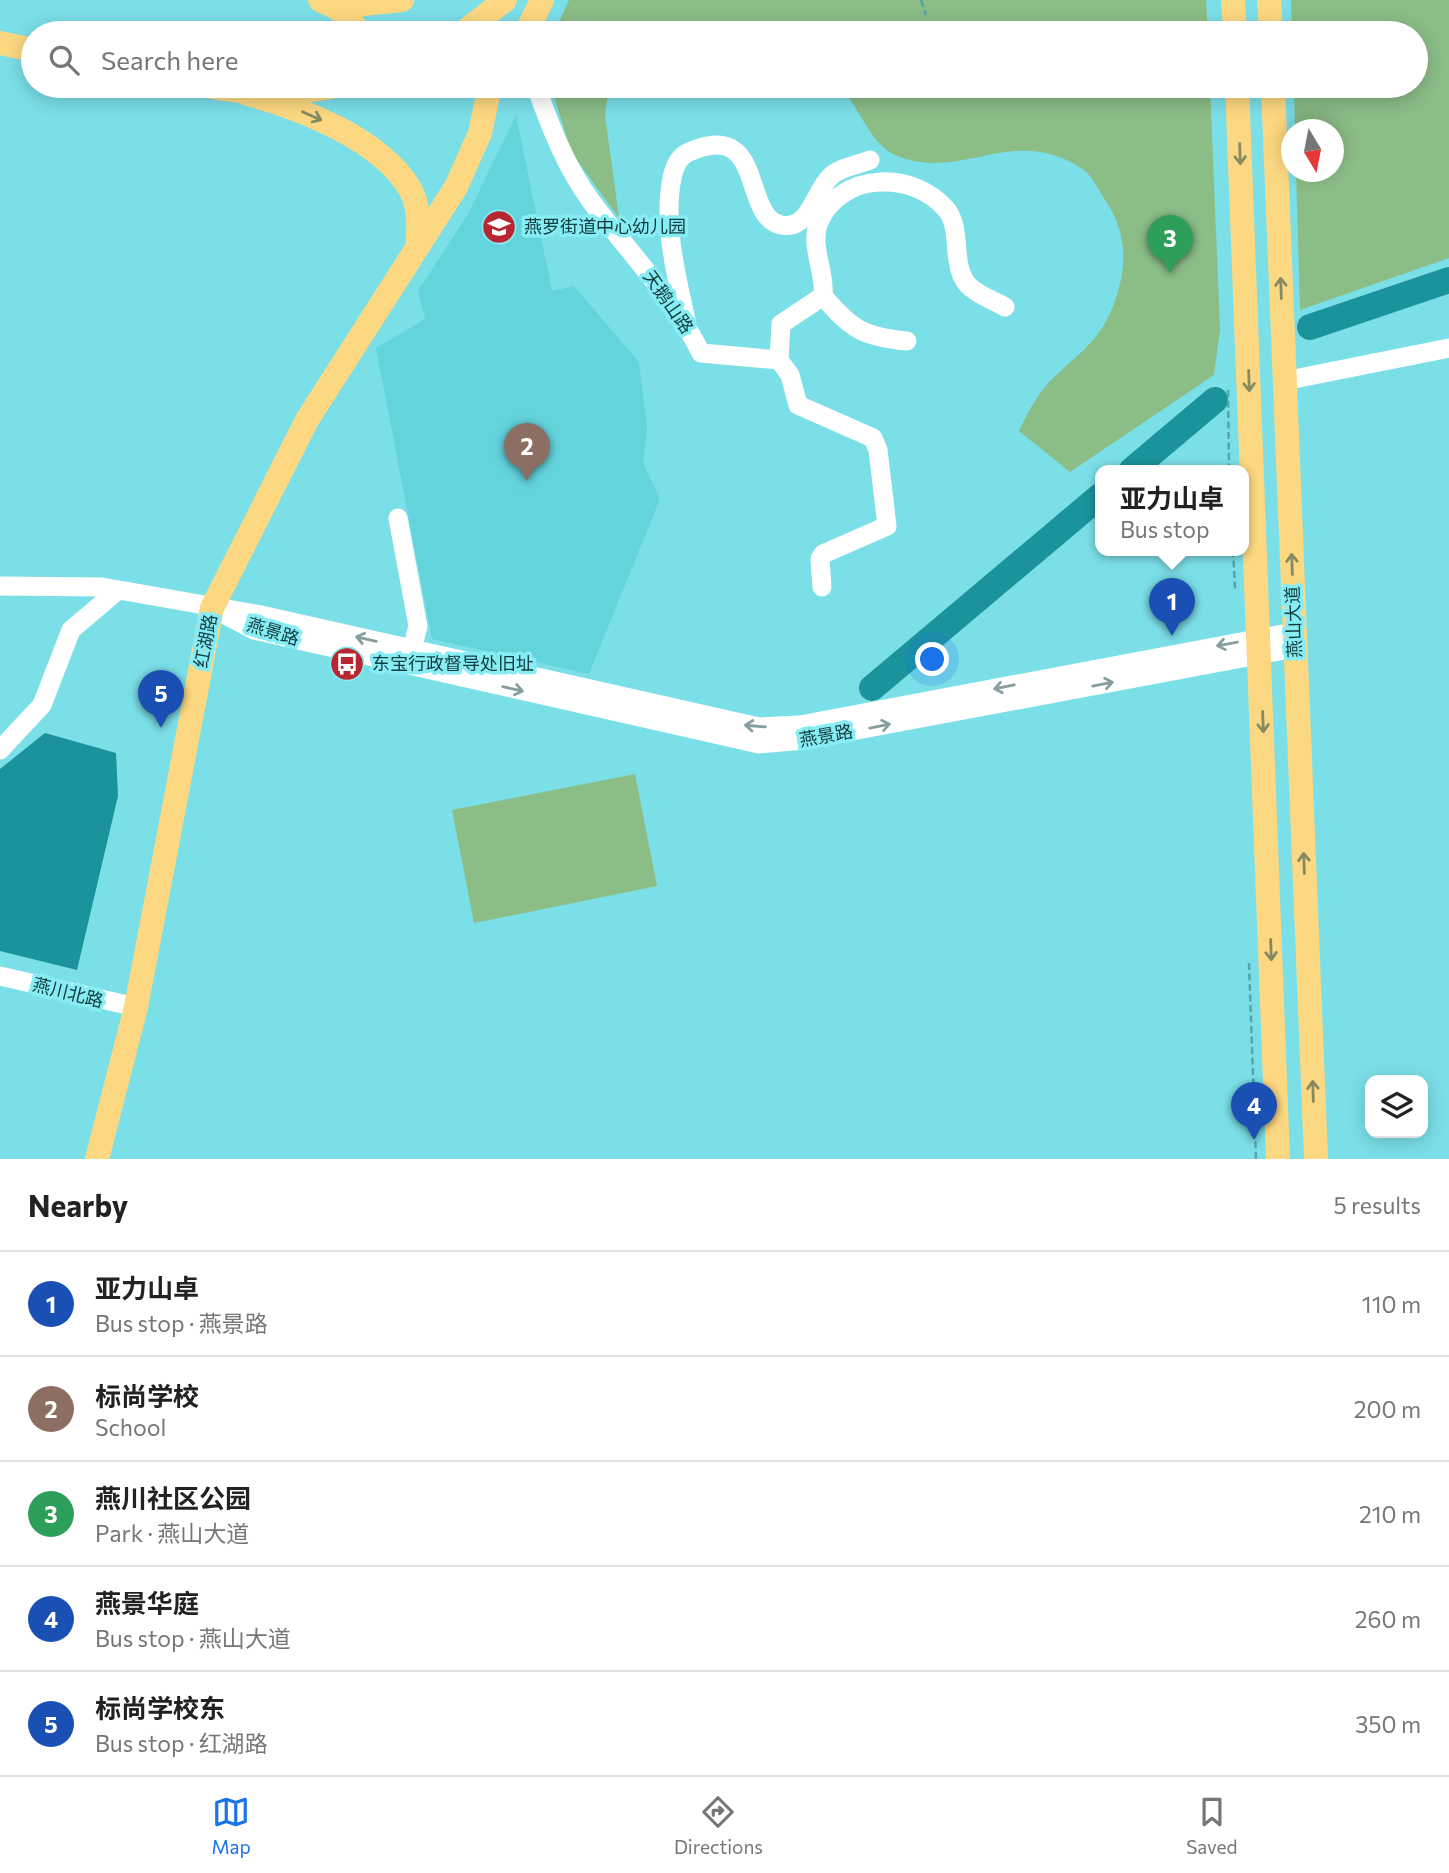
<!DOCTYPE html>
<meta charset="utf-8">
<style>
body{margin:0;font-family:Commissioner,"Noto Sans SC",sans-serif;background:#f2f2f2;color:#222}
.controls{position:absolute;right:21px;bottom:21px;display:grid;overflow:hidden;border-radius:14px;box-shadow:0 4px 18px #0003}
.controls button{width:63px;height:63px;display:grid;place-items:center;padding:0;border:0;border-bottom:2px solid #e0e0e0;background:#fff;color:#222;font:35px sans-serif}
.compass{position:absolute;left:1281px;top:119px;width:63px;height:63px;border-radius:50%;background:#fff;box-shadow:0 4px 18px #0003;rotate:170deg}
.you{position:absolute;left:933px;top:660px;width:24px;height:24px;margin:-18px;border:5px solid #fff;border-radius:50%;background:#1a73e8;box-shadow:0 0 0 10px #1a73e833}
.badge{display:grid;place-items:center;width:46px;height:46px;border-radius:50%;background:#1a73e8;color:#fff;font-size:23px;font-weight:700}
.pin{position:absolute;translate:-50% -58px;filter:drop-shadow(0 2px 4px #0008)}
.pin::after{content:'';position:absolute;top:37px;width:24px;height:21px;background:inherit;clip-path:polygon(0 0,100% 0,50% 100%)}
.popup{position:absolute;left:1095px;top:465px;width:154px;height:91px;box-sizing:border-box;display:grid;place-content:center;border-radius:14px;background:#fff;filter:drop-shadow(0 2px 5px #0005);font-size:23px;white-space:nowrap;color:#767676}
.popup b{font-size:26px;color:#222}
.popup::after{content:'';position:absolute;left:50%;top:100%;margin-left:-14px;border:14px solid transparent;border-top-color:#fff}
.list{margin:0;padding:0;list-style:none}
h2{display:flex;justify-content:space-between;align-items:center;height:91px;margin:0;padding:0 28px;font-size:30px}
h2 small{font-size:23px;font-weight:400;color:#767676}
.list li{display:grid;grid-template-columns:46px 1fr auto;gap:21px;align-items:center;box-sizing:border-box;height:105px;padding:0 28px;border-top:2px solid #e0e0e0}
.list b{display:block;font-size:26px;white-space:nowrap}
.list p{margin:0;font-size:23px;white-space:nowrap;color:#767676}
.list em{font-size:23px;font-style:normal;color:#767676}
.icon{flex:none;width:38px;height:38px;fill:none;stroke:currentColor;stroke-width:2;stroke-linecap:round;stroke-linejoin:round}
.map{position:relative;flex:none;width:1449px;height:1159px;overflow:hidden}
.search{position:absolute;background:#fff;box-shadow:0 4px 18px #0003;left:21px;right:21px;top:21px;height:77px;display:flex;align-items:center;gap:18px;box-sizing:border-box;padding:0 24px;border-radius:38px;color:#767676;font-size:26px}
.sheet{height:616px;background:#fff}
nav{display:flex;justify-content:space-around;align-items:center;box-sizing:border-box;height:98px;border-top:2px solid #e0e0e0;background:#fff;font-size:19px;color:#767676}
nav a{display:grid;justify-items:center;gap:4px}
nav .on{color:#1a73e8}
.map>svg:first-child{display:block}
</style>
<div class="map">
<svg width="1449" height="1159" viewBox="0 0 1449 1159">
<rect width="100%" height="100%" fill="#7bdfe8"/>
<!-- built -->
<path fill="#63d3dc" d="M516,115L552,291L574,286L639,362L647,428L643,463L660,499L589,674L432,639L376,348L425,319L418,291L468,214Z"/>
<!-- green -->
<g fill="#8bbd87">
<path d="M569,0H1206L1208,33H554Z"/>
<path d="M1291,0H1449V258L1300,310L1296,172H1334V130L1295,129L1294,86H1416V33H1292Z"/>
<path d="M551,86H609L605,115L619,218L571,152Z"/>
<path d="M839,86H1210L1220,329L1214,375L1070,472L1019,431C1028,412 1038,393 1053,378C1085,348 1105,337 1118,291C1128,259 1124,227 1105,200C1099,191 1093,177 1084,170C1013,121 963,184 895,155C869,143 859,105 839,86Z"/>
<path d="M635,774L657,886L474,923L452,810Z"/>
</g>
<!-- water -->
<path fill="#1a939c" d="M45,733L116,753L118,796L77,970L0,951V769Z"/>
<g fill="none" stroke-linecap="round" stroke-linejoin="round">
<!-- river -->
<g stroke="#1a939c" stroke-width="26">
<path d="M1310,327L1449,280"/>
<path d="M1132,470L1215,400"/>
<path d="M872,688L1100,496"/>
</g>
<!-- path -->
<g stroke="#55a5ac" stroke-width="2.5" stroke-dasharray="7 3.5" stroke-linecap="butt">
<path d="M921,0L926,15"/>
<path d="M1228,390L1229,470"/>
<path d="M1233,550L1235,589"/>
<path d="M1249,963L1256,1159"/>
</g>
<!-- minor -->
<g stroke="#fff" stroke-width="19">
<path d="M536,86C550,126 566,167 591,201C628,252 673,296 701,353L779,360L790,375L798,405L873,438L878,450L887,526L823,554L820,559L822,587"/>
<path d="M823,296C851,329 863,337 907,341"/>
<path d="M686,320C676,275 663,223 672,178C674,168 679,156 689,152C766,118 741,217 781,225C810,231 815,190 831,176C840,167 858,165 870,160"/>
<path d="M779,360L781,324L823,296C826,272 809,246 819,222C840,172 913,170 946,209C963,229 950,265 968,285C977,295 993,300 1005,307"/>
<path d="M1284,381L1449,348"/>
<path d="M398,518L418,626L412,650"/>
<path d="M0,586L102,587L261,615L759,727L800,725L1294,632"/>
<path d="M222,613L254,630L759,744L804,740L1295,648"/>
<path d="M0,750L42,705L71,630L117,591"/>
<path d="M0,976L136,1007"/>
</g>
<!-- major -->
<g stroke="#fdd882" stroke-width="24">
<path d="M320,0L364,4L402,0"/>
<path d="M1233,0L1235,33"/>
<path d="M1269,0L1271,33"/>
<path d="M324,2C340,9 352,15 357,33"/>
<path d="M463,33L505,0"/>
<path d="M526,33L542,0"/>
<path d="M0,43L33,50"/>
<path d="M207,86C252,95 291,95 336,86"/>
<path d="M1237,86L1278,1159"/>
<path d="M1273,86L1316,1159"/>
<path d="M248,94C300,108 381,139 410,189C420,207 419,228 417,248"/>
<path d="M97,1159L136,1007L212,608L307,420L456,187L480,133L490,86"/>
</g>
</g>
<!-- one-way arrows -->
<defs><path id="oneway-shaft" d="M-6 0H5M1.5-3L5.5 0L1.5 3" fill="none" stroke-width="1.6" stroke-linecap="round" stroke-linejoin="round" transform="scale(1.75)"/></defs>
<g stroke="#868a60">
<use href="#oneway-shaft" transform="translate(312 116) rotate(24)"/>
<use href="#oneway-shaft" transform="translate(1240 154) rotate(88)"/>
<use href="#oneway-shaft" transform="translate(1281 288) rotate(-92)"/>
<use href="#oneway-shaft" transform="translate(1249 381) rotate(88)"/>
<use href="#oneway-shaft" transform="translate(1292 564) rotate(-92)"/>
<use href="#oneway-shaft" transform="translate(1263 722) rotate(88)"/>
<use href="#oneway-shaft" transform="translate(1304 863) rotate(-92)"/>
<use href="#oneway-shaft" transform="translate(1271 950) rotate(88)"/>
<use href="#oneway-shaft" transform="translate(1313 1091) rotate(-92)"/>
</g>
<g stroke="#879e9f">
<use href="#oneway-shaft" transform="translate(366 639) rotate(-167)"/>
<use href="#oneway-shaft" transform="translate(1227 644) rotate(170)"/>
<use href="#oneway-shaft" transform="translate(1103 684) rotate(-11)"/>
<use href="#oneway-shaft" transform="translate(1004 687) rotate(169)"/>
<use href="#oneway-shaft" transform="translate(513 689) rotate(13)"/>
<use href="#oneway-shaft" transform="translate(755 726) rotate(-175)"/>
<use href="#oneway-shaft" transform="translate(880 726) rotate(-11)"/>
</g>
<!-- icons -->
<defs>
<g id="school-disc" transform="scale(1.75)"><circle r="9.5" fill="#b72631" stroke="#88ecf5"/><path d="M0-5L7-2L0 1L-7-2ZM-4 1L0 2.5L4 1V4Q0 6-4 4Z" fill="#fff"/></g>
<g id="bus-disc" transform="scale(1.75)"><circle r="9.5" fill="#b72631" stroke="#88ecf5"/><path d="M-5-6H5V4H4V6H2V4H-2V6H-4V4H-5ZM-3.5-4V0h7V-4ZM-3.5 1.2v1.5H-2V1.2ZM2 1.2v1.5H3.5V1.2Z" fill="#fff"/></g>
</defs>
<g fill-rule="evenodd">
<use href="#school-disc" x="499" y="227"/>
<use href="#bus-disc" x="347" y="664"/>
</g>
<g text-anchor="middle" stroke-width="7" stroke-linejoin="round" paint-order="stroke">
<!-- poi labels -->
<g font-size="18" fill="#0f3c3f" stroke="#88ecf5" text-anchor="start">
<text x="524" y="233">燕罗街道中心幼儿园</text>
<text x="372" y="670">东宝行政督导处旧址</text>
</g>
<!-- street labels -->
<g font-size="18" fill="#0f3c3f" stroke="#88ecf5">
<text transform="translate(668 302) rotate(55)" y="6">天鹅山路</text>
<text transform="translate(1294 622) rotate(-92)" y="6">燕山大道</text>
<text transform="translate(273 632) rotate(17)" y="6">燕景路</text>
<text transform="translate(206 641) rotate(-79)" y="6">红湖路</text>
<text transform="translate(826 736) rotate(-10)" y="6">燕景路</text>
<text transform="translate(68 993) rotate(14)" y="6">燕川北路</text>
</g>
</g>
</svg>
<div class="controls">
<button><svg class="icon" aria-label="layers" viewBox="0 0 24 24"><path d="M12 4l9 5-9 5-9-5zM3 14l9 5 9-5"/></svg></button>
</div>
<svg class="compass" viewBox="-18 -18 36 36"><path d="M0-13l5 13h-10z" fill="#e53935"/><path d="M0 13l5-13h-10z" fill="#767676"/></svg>
<div class="you"></div>
<div class="pin badge" style="left:1172px;top:636px;background:#1a4fb4">1</div>
<div class="popup"><b>亚力山卓</b>Bus stop</div>
<div class="pin badge" style="left:527px;top:481px;background:#8d6e63">2</div>
<div class="pin badge" style="left:1170px;top:273px;background:#2e9e5b">3</div>
<div class="pin badge" style="left:1254px;top:1140px;background:#1a4fb4">4</div>
<div class="pin badge" style="left:161px;top:728px;background:#1a4fb4">5</div>
<div class="search"><svg class="icon" aria-label="search" viewBox="0 0 24 24"><circle cx="10" cy="10" r="6"/><path d="M15 15l6 6"/></svg>Search here</div>
</div>
<section class="sheet">
<h2>Nearby<small>5 results</small></h2>
<ul class="list">
<li><span class="badge" style="background:#1a4fb4">1</span><div><b>亚力山卓</b><p>Bus stop · 燕景路</p></div><em>110 m</em></li>
<li><span class="badge" style="background:#8d6e63">2</span><div><b>标尚学校</b><p>School</p></div><em>200 m</em></li>
<li><span class="badge" style="background:#2e9e5b">3</span><div><b>燕川社区公园</b><p>Park · 燕山大道</p></div><em>210 m</em></li>
<li><span class="badge" style="background:#1a4fb4">4</span><div><b>燕景华庭</b><p>Bus stop · 燕山大道</p></div><em>260 m</em></li>
<li><span class="badge" style="background:#1a4fb4">5</span><div><b>标尚学校东</b><p>Bus stop · 红湖路</p></div><em>350 m</em></li>
</ul>
</section>
<nav>
<a class="on"><svg class="icon" aria-label="map" viewBox="0 0 24 24"><path d="M3 6l6-2 6 2 6-2v14l-6 2-6-2-6 2zM9 4v14M15 6v14"/></svg>Map</a>
<a><svg class="icon" aria-label="directions" viewBox="0 0 24 24"><path d="M12 3l9 9-9 9-9-9zM9 14v-3h6M13 9l2 2-2 2"/></svg>Directions</a>
<a><svg class="icon" aria-label="saved" viewBox="0 0 24 24"><path d="M7 4h10v16l-5-4-5 4z"/></svg>Saved</a>
</nav>
